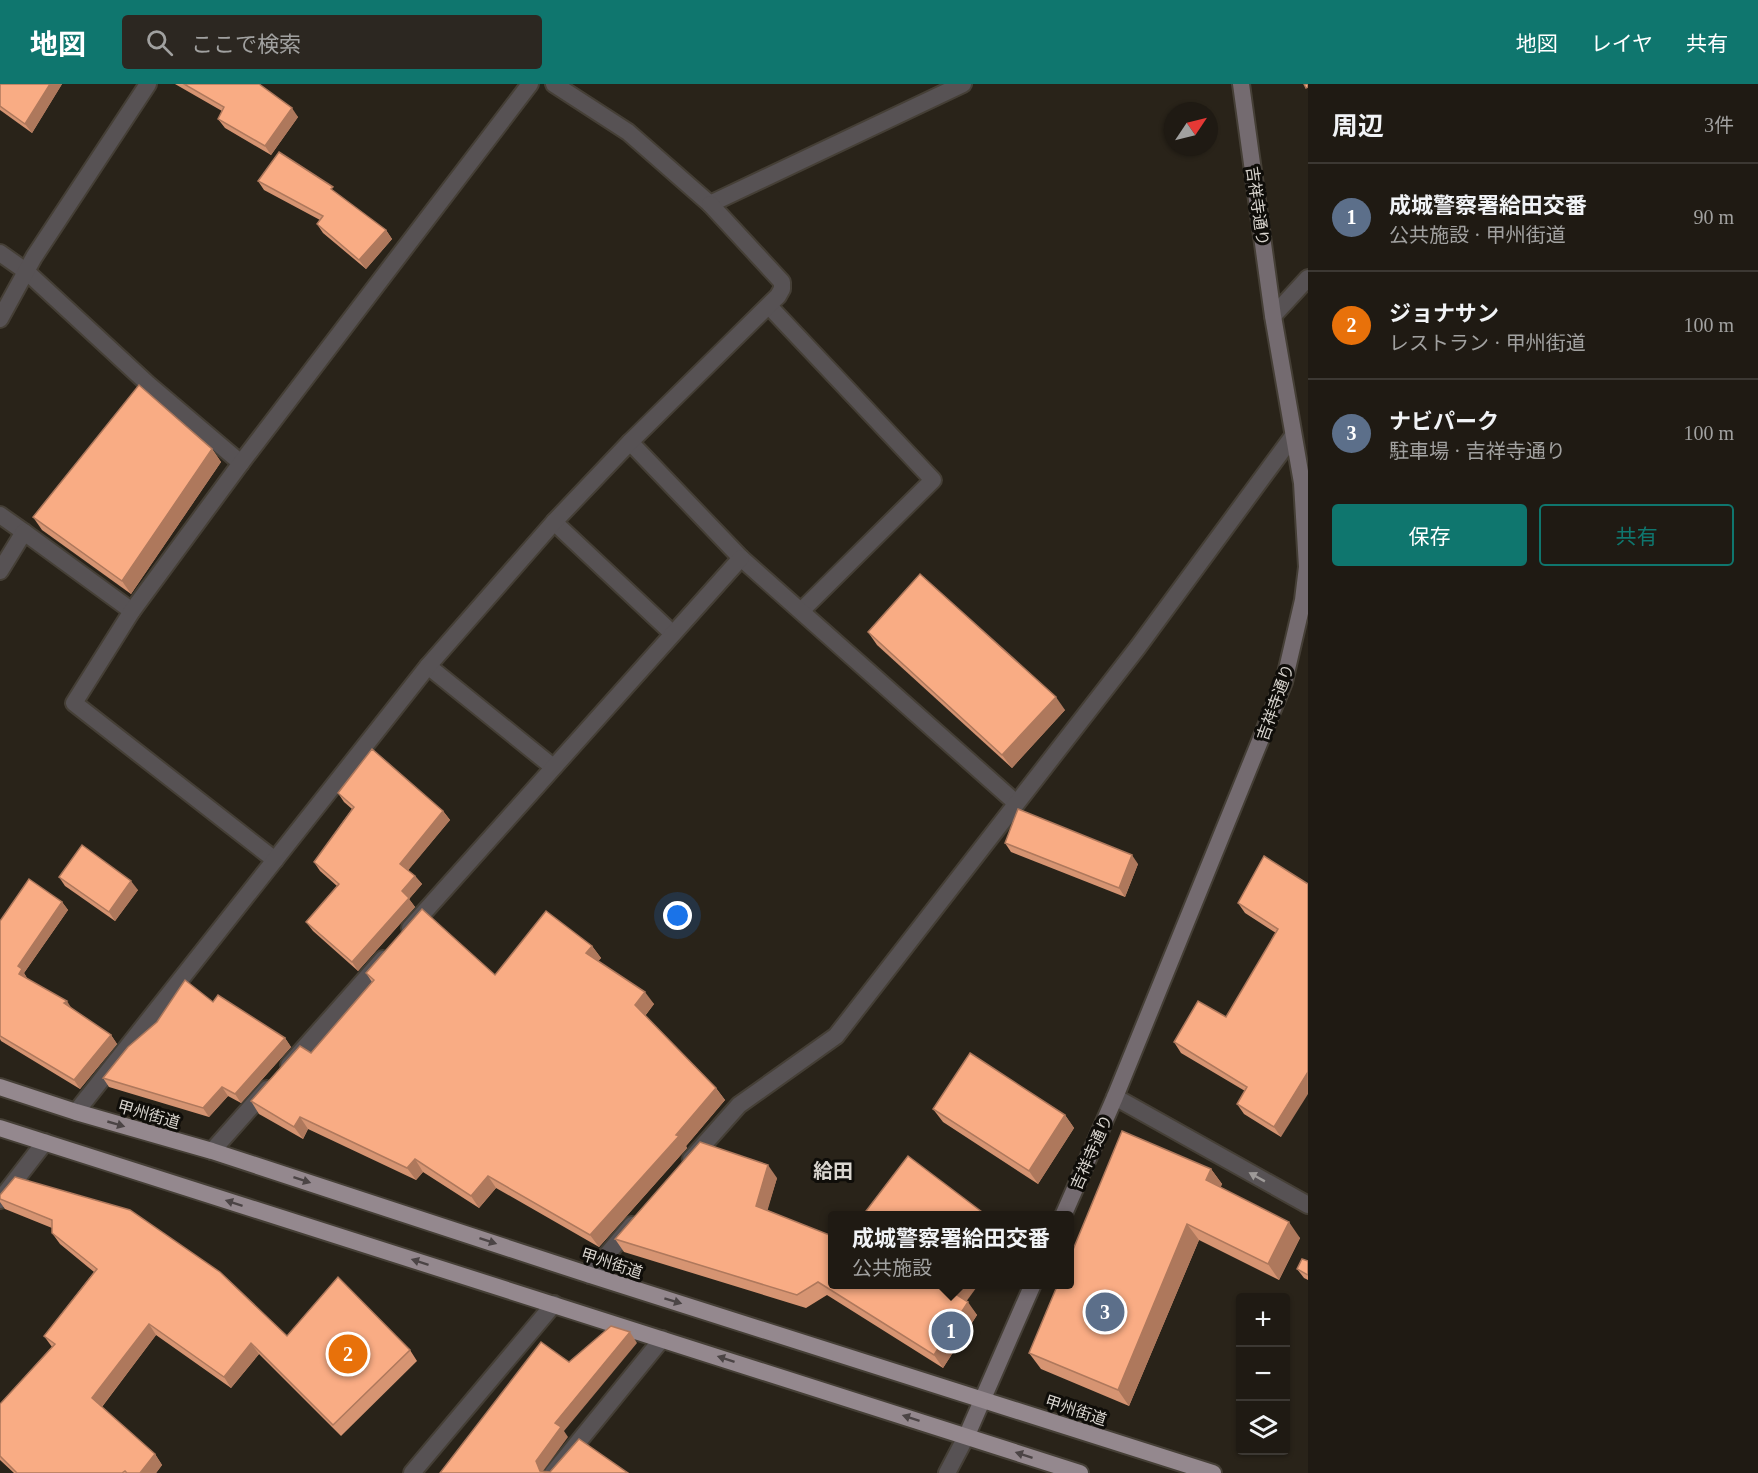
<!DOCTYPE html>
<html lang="ja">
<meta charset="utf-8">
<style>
body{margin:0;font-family:"Times New Roman","Noto Sans JP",serif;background:#2c2721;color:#f1f3f6}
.controls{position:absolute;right:18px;bottom:18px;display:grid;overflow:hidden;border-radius:6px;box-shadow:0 2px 4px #0004}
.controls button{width:54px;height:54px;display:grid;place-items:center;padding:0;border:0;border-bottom:2px solid #3c3833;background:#1f1a13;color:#f1f3f6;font:30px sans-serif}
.compass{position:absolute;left:1164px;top:18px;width:54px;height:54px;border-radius:50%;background:#1f1a13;box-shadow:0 2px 4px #0004;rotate:55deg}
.you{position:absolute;left:678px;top:832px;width:21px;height:21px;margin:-15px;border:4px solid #fff;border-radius:50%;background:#1a73e8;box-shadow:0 0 0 9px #1a73e833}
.badge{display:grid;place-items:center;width:39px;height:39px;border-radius:50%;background:#0f766e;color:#fff;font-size:20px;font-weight:700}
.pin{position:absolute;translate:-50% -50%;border:3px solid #fff;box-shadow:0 2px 6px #0006}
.popup{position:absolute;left:828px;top:1127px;width:246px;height:78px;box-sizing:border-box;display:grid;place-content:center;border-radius:6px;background:#1f1a13;filter:drop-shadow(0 2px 4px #0005);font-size:20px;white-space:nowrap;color:#a1a1a0}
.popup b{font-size:22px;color:#f1f3f6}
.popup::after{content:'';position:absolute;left:50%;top:100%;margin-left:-12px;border:12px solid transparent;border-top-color:#1f1a13}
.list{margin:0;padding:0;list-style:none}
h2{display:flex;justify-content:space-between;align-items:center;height:78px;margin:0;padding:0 24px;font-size:26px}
h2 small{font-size:20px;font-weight:400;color:#a1a1a0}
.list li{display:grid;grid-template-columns:39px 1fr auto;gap:18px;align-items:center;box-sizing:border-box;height:108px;padding:0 24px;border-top:2px solid #3c3833}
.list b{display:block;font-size:22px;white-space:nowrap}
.list p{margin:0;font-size:20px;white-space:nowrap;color:#a1a1a0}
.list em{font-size:20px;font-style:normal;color:#a1a1a0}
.actions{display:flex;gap:12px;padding:18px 24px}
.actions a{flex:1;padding:14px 0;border:2px solid #0f766e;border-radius:6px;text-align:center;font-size:21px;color:#0f766e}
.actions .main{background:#0f766e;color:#fff}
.icon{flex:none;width:33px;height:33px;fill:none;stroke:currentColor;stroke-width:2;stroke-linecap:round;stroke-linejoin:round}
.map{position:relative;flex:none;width:1308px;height:1389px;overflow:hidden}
header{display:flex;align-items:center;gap:36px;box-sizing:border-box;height:84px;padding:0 30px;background:#0f766e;color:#fff}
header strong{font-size:28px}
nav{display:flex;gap:33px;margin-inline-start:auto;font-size:21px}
.search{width:420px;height:54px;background:#2c2721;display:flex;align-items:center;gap:15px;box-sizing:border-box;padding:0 21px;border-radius:6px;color:#a1a1a0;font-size:22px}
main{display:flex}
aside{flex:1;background:#1f1a13}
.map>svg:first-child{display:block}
</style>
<header>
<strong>地図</strong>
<div class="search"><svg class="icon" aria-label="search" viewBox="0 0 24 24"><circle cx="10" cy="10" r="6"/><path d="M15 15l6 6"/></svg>ここで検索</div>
<nav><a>地図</a><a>レイヤ</a><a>共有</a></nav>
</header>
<main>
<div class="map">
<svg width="1308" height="1389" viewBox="0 0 1308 1389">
<rect width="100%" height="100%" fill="#292319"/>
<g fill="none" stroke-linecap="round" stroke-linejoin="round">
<!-- service casing -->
<g stroke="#453f36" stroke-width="20">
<path id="service" d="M553,1389L662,1255"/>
</g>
<!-- minor casing -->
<g stroke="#453f36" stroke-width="20">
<g id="minor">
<path d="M554,0L628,48L710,120L963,0"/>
<path d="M0,169L27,188L148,300L241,379"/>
<path d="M769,222L933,396L801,527"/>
<path d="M1273,232L1308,194"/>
<path d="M0,235L34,173L148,0"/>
<path d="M630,358L741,474L1015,718"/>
<path d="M0,431L24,448"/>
<path d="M554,438L672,549"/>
<path d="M0,487L24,448L132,527"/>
<path d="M428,582L553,683"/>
<path d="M275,776L74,619L132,527L241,379L530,0"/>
<path d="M410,844L741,474"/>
<path d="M289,981L383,875"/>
<path d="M1115,1013L1308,1121"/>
<path d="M76,1028L428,582L554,438L630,358L778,212L782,205V198L710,120"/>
<path d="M212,1067L267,1005"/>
<path d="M691,1075L739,1021L836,952L1138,563L1293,352"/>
<path d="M0,1116L45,1058"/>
<path d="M590,1191L632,1141"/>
<path d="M412,1389L554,1220"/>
</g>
</g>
<!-- tertiary casing -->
<g stroke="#453f36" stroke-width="20">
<path id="tertiary" d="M947,1389L967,1351"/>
</g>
<!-- secondary casing -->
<g stroke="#453f36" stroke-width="20">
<g id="secondary">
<path d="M1063,1132L1115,1013L1284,598L1303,516L1307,483L1302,399L1273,232L1241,0"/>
<path d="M967,1351L1033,1200"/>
</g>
</g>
<!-- trunk casing -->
<g stroke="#453f36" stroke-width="20">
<g id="trunk">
<path d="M0,1003L76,1028L212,1067L590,1191L1213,1389"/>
<path d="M0,1044L1080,1389"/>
</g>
</g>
<!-- service -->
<use href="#service" stroke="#575254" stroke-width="16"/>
<!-- minor -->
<use href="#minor" stroke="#575254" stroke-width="16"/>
<!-- tertiary -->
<use href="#tertiary" stroke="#575254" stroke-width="16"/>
<!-- secondary -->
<use href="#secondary" stroke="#746b70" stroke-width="16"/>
<!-- trunk -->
<use href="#trunk" stroke="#94888e" stroke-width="16"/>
</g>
<!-- wall -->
<g fill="#d69472">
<path d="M0,0H62L32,49L0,26Z"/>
<path d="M175,0H259L298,33L271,71L225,44L218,35L222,27Z"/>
<path d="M258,97L338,111L386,146L392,155L366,185L323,149L317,140L320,136L264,106Z"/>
<path d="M212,365L221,378L131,510L42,446L33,433Z"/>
<path d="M868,548L1065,626L1012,684L877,561Z"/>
<path d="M338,709L443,727L450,736L408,786L415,792L422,800L409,815L415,823L358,887L313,847L306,838L337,802L320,787L314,778L352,725L344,718Z"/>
<path d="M1005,759L1138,780L1125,813L1011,768Z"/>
<path d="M59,793L138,806L115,837L65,802Z"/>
<path d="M1308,800L1281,1053L1244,1030L1237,1020L1245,1007L1181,969L1174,958L1226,933L1276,849L1245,829L1238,819Z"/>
<path d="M62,818L68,826L24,889L27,894L111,951L117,960L80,1005L1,957L0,955V837Z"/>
<path d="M592,862L601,874L598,877L654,920L645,932L716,1004L725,1016L686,1062L687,1064L599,1163L496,1104L479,1124L423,1088L416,1096L308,1045L303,1055L259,1030L251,1017L311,969L372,898L366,889L495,891Z"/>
<path d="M213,918L285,954L291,963L241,1019L228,1012L209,1033L109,1003L103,994Z"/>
<path d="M933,1025L1065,1031L1074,1044L1038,1100L943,1038Z"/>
<path d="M1211,1085L1222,1100L1220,1104L1300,1154L1279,1196L1199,1156L1129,1322L1041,1285L1029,1269Z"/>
<path d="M777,1094L767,1126L966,1217L977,1231L943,1284L827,1211L806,1224L624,1168L615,1155Z"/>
<path d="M0,1111L287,1252L410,1266L417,1277L341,1352L259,1270L231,1304L156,1251L102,1323L155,1370L162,1381L156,1389H14L0,1376V1320L52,1263L44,1252L94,1188L60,1160L52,1149V1144L5,1125L0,1118Z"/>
<path d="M1308,1177V1196L1304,1194L1297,1185Z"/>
</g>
<!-- shaded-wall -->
<g fill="#ae785c">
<path d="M50,0H62L32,49L25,40Z"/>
<path d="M292,24L298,33L271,71L265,62Z"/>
<path d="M386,146L392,155L366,185L359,176Z"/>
<path d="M212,365L221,378L131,510L122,497Z"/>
<path d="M1056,613L1065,626L1012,684L1002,671Z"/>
<path d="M443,727L450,736L406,789L400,780Z"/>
<path d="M1132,771L1138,780L1125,813L1119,804Z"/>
<path d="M415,792L422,800L409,815L415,823L358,887L352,878L402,807Z"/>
<path d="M131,797L138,806L115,837L109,828Z"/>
<path d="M62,818L68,826L24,889L27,894L24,898L19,890L18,882Z"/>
<path d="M592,862L601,874L594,882L586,869Z"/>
<path d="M645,908L654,920L643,934L635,921Z"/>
<path d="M67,917L72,925L64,919Z"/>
<path d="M111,951L117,960L80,1005L74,996Z"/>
<path d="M285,954L291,963L241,1019L235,1010Z"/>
<path d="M1308,988V1010L1281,1053L1274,1043Z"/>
<path d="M222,1003L228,1012L209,1033L203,1024Z"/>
<path d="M716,1004L725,1016L686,1062L687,1064L599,1163L590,1151Z"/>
<path d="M1065,1031L1074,1044L1038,1100L1029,1087Z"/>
<path d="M300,1033L308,1045L303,1055L294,1043Z"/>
<path d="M415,1075L423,1088L416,1096L407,1084Z"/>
<path d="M768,1081L777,1094L765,1135L756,1122Z"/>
<path d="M1211,1085L1222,1100L1217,1112L1206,1096Z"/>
<path d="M488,1092L496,1104L479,1124L471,1112Z"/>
<path d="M1289,1138L1300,1154L1279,1196L1268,1180Z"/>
<path d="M1187,1140L1199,1156L1129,1322L1118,1306Z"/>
<path d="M960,1200H979L963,1222L954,1209Z"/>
<path d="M968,1218L977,1231L943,1284L934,1271Z"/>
<path d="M149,1240L156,1251L100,1325L92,1314Z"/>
<path d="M630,1248L637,1259L564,1347L568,1353L543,1387L544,1389H541L536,1377L555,1339Z"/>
<path d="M251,1259L259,1270L231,1304L224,1293Z"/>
<path d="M155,1370L162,1381L156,1389H140Z"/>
</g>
<!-- building -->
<g fill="#f9ac84" stroke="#ae785c" stroke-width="1.5">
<path d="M0,0H50L25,40L0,22Z"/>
<path d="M184,0H259L292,24L265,62L218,35L224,23Z"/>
<path d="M1304,0H1308V3L1306,4Z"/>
<path d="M279,68L333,103L331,105L386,146L359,176L317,140L323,132L258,97Z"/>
<path d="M139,301L212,365L122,497L33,433Z"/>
<path d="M920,490L1056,613L1002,671L868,548Z"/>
<path d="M372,665L443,727L400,780L415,792L402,807L409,814L352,878L306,838L339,800L314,778L354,723L338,709Z"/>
<path d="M1018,725L1132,771L1119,804L1005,759Z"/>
<path d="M82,761L131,797L109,828L59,793Z"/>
<path d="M1264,772L1308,800V988L1274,1043L1237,1020L1247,1003L1174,958L1198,917L1226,933L1278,845L1238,819Z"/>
<path d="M29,795L62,818L18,882L22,885L19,890L67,917L64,919L111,951L74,996L0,952V837Z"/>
<path d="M422,825L495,891L546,827L592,862L586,869L645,908L635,921L716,1004L676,1051L679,1052L590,1151L488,1092L471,1112L415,1075L407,1084L300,1033L294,1043L251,1017L300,962L311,969L374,896L366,889Z"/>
<path d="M185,896L213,918L218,911L285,954L235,1010L222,1003L203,1024L103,994L128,963L157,938Z"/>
<path d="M970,969L1065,1031L1029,1087L933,1025Z"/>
<path d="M1122,1047L1211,1085L1206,1096L1289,1138L1268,1180L1187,1140L1118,1306L1029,1269L1058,1200H1070V1173Z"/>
<path d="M700,1058L768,1081L756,1122L832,1152V1200H960L954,1209L968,1218L934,1271L818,1198L797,1211L615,1155Z"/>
<path d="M908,1072L986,1131H863Z"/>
<path d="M15,1093L130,1126L220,1188L287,1252L338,1193L410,1266L333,1341L251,1259L224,1293L149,1240L92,1314L155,1370L140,1389H127L125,1387L122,1389H17L0,1372V1320L55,1260L44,1252L97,1185L52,1149V1136L0,1115V1111Z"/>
<path d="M1302,1175L1308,1177V1191L1297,1185Z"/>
<path d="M611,1242L630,1248L555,1339L561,1343L536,1377L540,1387L550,1388L579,1355L628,1389H440L541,1258L569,1278Z"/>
</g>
<!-- one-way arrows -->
<defs><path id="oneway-solid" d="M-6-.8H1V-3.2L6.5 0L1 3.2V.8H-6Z" transform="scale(1.5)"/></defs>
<g fill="#4b4445">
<use href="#oneway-solid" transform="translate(116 1040) rotate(16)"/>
<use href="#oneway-solid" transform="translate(302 1096) rotate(18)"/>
<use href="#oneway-solid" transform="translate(234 1119) rotate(-162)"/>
<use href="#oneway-solid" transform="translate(488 1157) rotate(18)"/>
<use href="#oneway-solid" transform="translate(420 1178) rotate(-162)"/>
<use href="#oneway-solid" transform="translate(673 1217) rotate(17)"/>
<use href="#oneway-solid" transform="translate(726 1275) rotate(-162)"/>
<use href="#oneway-solid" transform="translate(911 1334) rotate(-162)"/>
<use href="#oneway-solid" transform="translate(1024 1371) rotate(-162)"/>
</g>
<use fill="#9e9a98" href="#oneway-solid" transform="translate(1257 1093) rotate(-151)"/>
<g text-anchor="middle" stroke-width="6" stroke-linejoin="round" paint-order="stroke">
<!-- street labels -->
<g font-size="16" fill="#d9d5cf" stroke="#0f0d09">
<text transform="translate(1258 122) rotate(82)" y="6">吉祥寺通り</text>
<text transform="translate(1275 618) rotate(-70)" y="6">吉祥寺通り</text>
<text transform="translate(149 1030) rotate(16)" y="6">甲州街道</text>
<text transform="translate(1091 1068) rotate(-66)" y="6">吉祥寺通り</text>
<text transform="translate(612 1179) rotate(18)" y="6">甲州街道</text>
<text transform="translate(1076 1326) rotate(18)" y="6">甲州街道</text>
</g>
<!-- quarter labels -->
<g font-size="20" font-weight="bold" fill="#d9d5cf" stroke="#0f0d09">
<text x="833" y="1094">給田</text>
</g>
</g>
</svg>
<div class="controls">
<button>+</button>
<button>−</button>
<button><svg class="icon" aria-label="layers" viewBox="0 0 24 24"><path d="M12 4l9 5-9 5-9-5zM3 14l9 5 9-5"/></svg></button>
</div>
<svg class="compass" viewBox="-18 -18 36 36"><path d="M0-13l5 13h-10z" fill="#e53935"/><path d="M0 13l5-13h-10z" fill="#a1a1a0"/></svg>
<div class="you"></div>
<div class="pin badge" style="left:951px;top:1247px;background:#5c6f8a">1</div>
<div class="popup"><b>成城警察署給田交番</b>公共施設</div>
<div class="pin badge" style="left:348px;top:1270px;background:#e8710a">2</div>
<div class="pin badge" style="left:1105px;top:1228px;background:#5c6f8a">3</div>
</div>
<aside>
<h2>周辺<small>3件</small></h2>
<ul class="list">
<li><span class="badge" style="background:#5c6f8a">1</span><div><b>成城警察署給田交番</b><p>公共施設 · 甲州街道</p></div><em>90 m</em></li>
<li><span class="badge" style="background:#e8710a">2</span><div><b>ジョナサン</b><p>レストラン · 甲州街道</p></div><em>100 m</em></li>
<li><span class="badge" style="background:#5c6f8a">3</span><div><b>ナビパーク</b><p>駐車場 · 吉祥寺通り</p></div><em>100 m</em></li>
</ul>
<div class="actions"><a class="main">保存</a><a>共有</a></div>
</aside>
</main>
